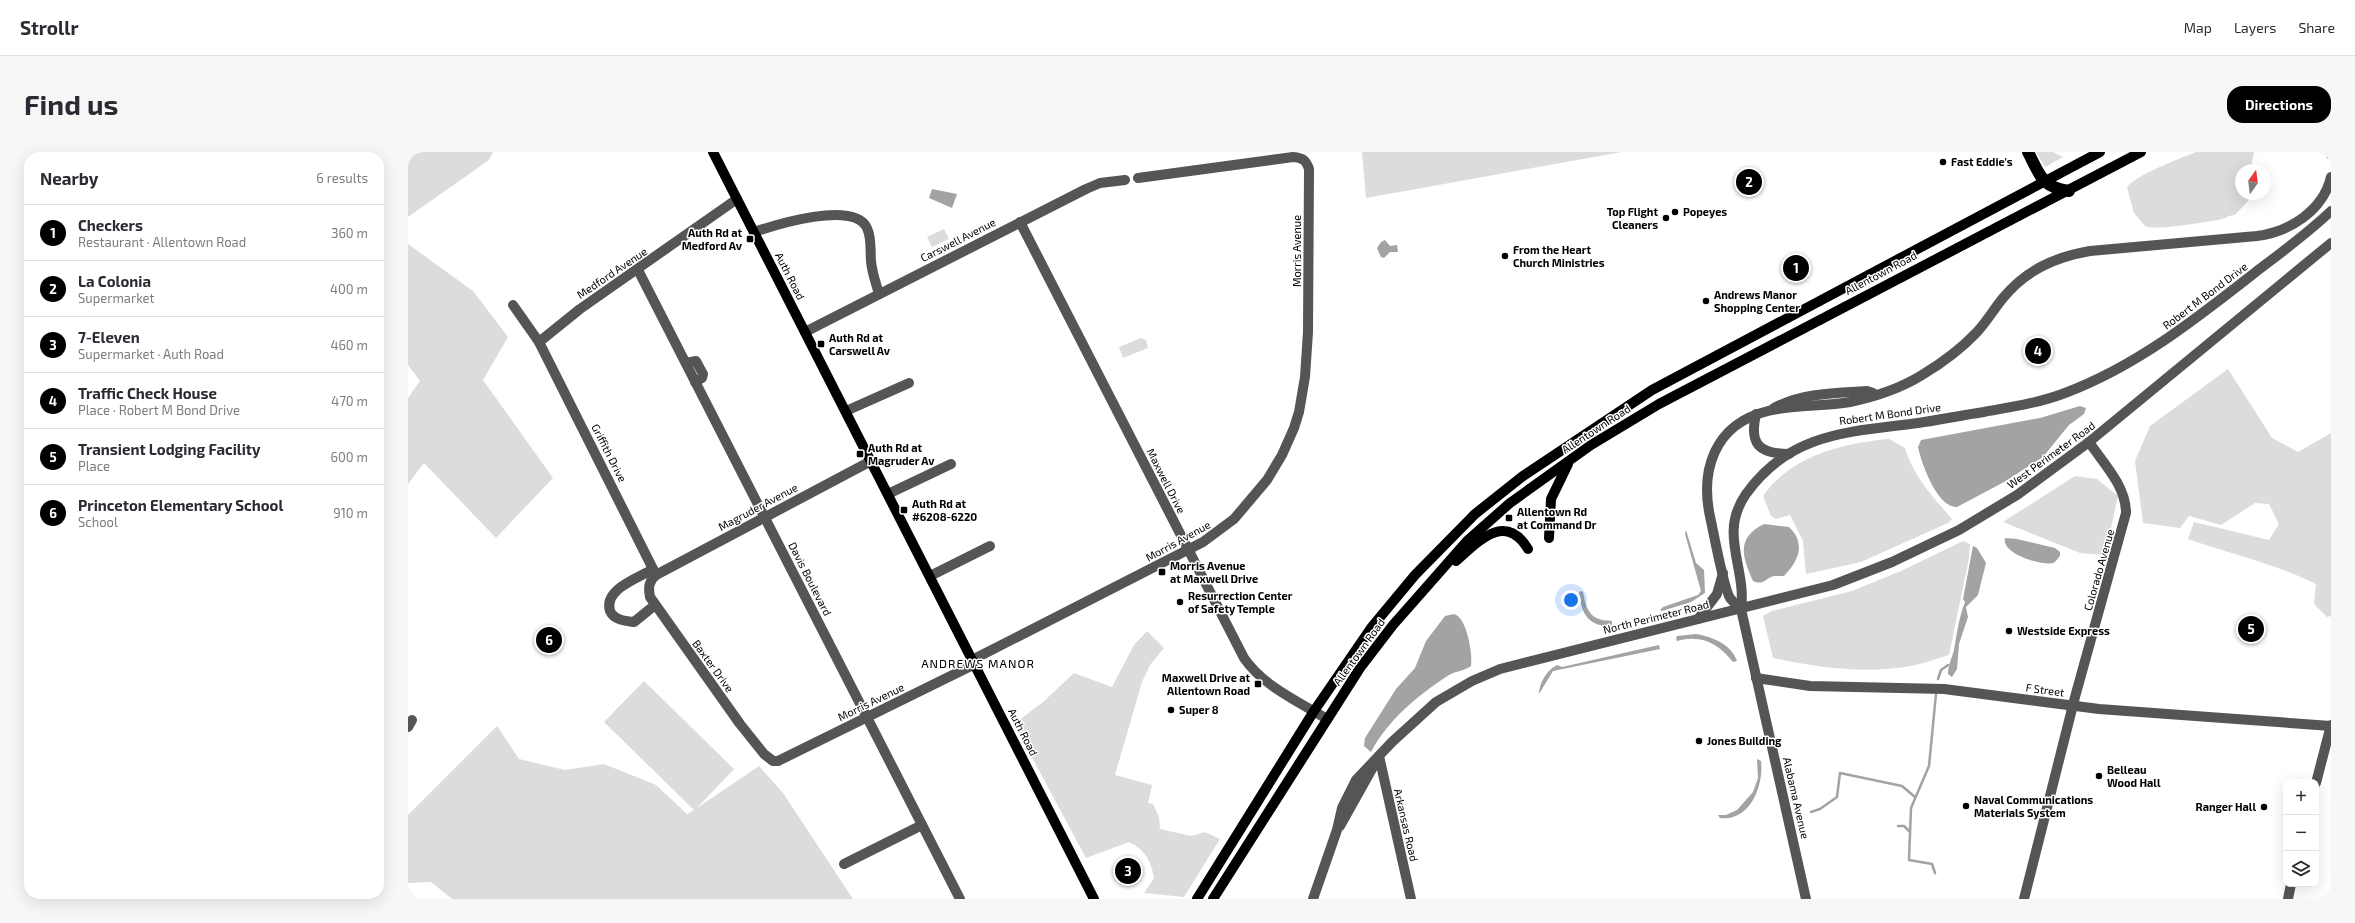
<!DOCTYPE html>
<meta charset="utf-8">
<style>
body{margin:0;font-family:"Exo 2",sans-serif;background:#f7f7f7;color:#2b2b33}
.controls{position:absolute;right:12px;bottom:12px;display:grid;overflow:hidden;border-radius:8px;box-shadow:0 4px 16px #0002}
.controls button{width:36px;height:36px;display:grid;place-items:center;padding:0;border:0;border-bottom:1px solid #e1e1e2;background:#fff;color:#2b2b33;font:20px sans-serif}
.compass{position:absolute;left:1827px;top:12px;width:36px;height:36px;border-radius:50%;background:#fff;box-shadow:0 4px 16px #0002;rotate:14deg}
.you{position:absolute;left:1163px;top:448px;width:14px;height:14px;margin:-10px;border:3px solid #fff;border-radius:50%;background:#1a73e8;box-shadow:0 0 0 6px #1a73e833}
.badge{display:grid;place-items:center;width:26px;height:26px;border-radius:50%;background:#000;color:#fff;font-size:13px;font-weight:700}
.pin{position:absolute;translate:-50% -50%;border:2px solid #fff;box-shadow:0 1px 4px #0006}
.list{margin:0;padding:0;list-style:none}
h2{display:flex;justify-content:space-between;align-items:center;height:52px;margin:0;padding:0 16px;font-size:17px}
h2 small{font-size:13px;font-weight:400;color:#7c7c81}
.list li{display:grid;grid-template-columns:26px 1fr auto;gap:12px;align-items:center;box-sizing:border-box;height:56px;padding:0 16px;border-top:1px solid #e1e1e2}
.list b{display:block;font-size:15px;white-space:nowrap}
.list p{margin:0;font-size:13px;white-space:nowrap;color:#7c7c81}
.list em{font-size:13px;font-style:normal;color:#7c7c81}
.icon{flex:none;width:22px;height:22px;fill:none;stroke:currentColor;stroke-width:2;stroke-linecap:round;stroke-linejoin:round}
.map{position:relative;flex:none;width:1923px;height:747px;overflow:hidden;border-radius:16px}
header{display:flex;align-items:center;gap:24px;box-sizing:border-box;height:56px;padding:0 20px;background:#fff;border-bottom:1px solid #e1e1e2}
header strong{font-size:19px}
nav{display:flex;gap:22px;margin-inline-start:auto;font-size:14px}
.intro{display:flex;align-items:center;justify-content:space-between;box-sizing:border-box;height:96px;padding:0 24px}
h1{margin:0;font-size:28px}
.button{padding:10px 18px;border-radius:16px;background:#000;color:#fff;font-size:14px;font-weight:700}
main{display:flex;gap:24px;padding:0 24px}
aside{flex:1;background:#fff;border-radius:16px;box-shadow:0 4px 16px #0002}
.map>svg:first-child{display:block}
</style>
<header>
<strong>Strollr</strong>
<nav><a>Map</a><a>Layers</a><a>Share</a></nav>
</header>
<div class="intro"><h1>Find us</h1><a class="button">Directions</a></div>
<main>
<aside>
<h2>Nearby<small>6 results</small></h2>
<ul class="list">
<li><span class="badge">1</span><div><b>Checkers</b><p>Restaurant · Allentown Road</p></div><em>360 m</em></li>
<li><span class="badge">2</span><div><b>La Colonia</b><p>Supermarket</p></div><em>400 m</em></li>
<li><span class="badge">3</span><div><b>7-Eleven</b><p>Supermarket · Auth Road</p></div><em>460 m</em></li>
<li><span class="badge">4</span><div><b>Traffic Check House</b><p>Place · Robert M Bond Drive</p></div><em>470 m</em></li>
<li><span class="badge">5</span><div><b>Transient Lodging Facility</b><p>Place</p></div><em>600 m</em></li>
<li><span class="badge">6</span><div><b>Princeton Elementary School</b><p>School</p></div><em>910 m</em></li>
</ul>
</aside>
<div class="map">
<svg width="1923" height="747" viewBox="0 0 1923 747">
<rect width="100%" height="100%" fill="#fff"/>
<!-- green -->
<g fill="#dcdcdc">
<path d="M0,0H85L81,8L0,65Z"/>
<path d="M954,0H1214L958,46Z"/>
<path d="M1628,0H1645L1655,5L1637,15Z"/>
<path d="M1788,0H1846L1844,11L1847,18H1833V42H1844L1842,47L1827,63C1820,63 1817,67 1810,68C1796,70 1748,79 1737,74L1726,61L1719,35C1730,22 1771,7 1788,0Z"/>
<path d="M536,77L541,87L524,95L519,85Z"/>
<path d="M0,92L65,139L100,185L75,228L145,326L88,386L16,311L0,332V246L12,229L0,213Z"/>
<path d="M733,186L738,188L740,196L715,206L711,195Z"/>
<path d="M1820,217L1864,286L1890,300L1923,281V464L1919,465L1906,452L1908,432C1868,412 1823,402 1780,387L1786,370L1861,388L1871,372L1861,352L1847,351L1813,373L1781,364L1772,376L1735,371L1727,309L1742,274Z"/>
<path d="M1481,287L1497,296C1505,324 1525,345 1544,367L1540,371L1453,410L1398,422L1395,389L1382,363L1368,367L1363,364L1355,344C1382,304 1436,291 1481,287Z"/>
<path d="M1667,324L1689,327L1710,344L1697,403L1672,401L1595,370Z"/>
<path d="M1555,389L1562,392L1561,406L1541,503C1529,506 1516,512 1503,514C1457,522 1411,516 1365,506L1355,464L1364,459L1444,439L1493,419Z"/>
<path d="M739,479L756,496L742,513L734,530L707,623L744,633L740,651L745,652L751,665L752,677L783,684L797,680L812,687L776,745L736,741L746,726C743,708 737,698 721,690L678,706L606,572L635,550L666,521L704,535L726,493Z"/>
<path d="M236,529L326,617L289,656L351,614L375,641L445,747H44L23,730L0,731V663L89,574L111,607L157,618L196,612L248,633L279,662L286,658L196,570Z"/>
</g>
<!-- water -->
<g fill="#a3a3a3">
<path d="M524,37L549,42L544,56L521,46Z"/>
<path d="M977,88L982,94L989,93L990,100H982L976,106L973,105L969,96L973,90Z"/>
<path d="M1672,254L1678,256L1676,262L1661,273L1635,305L1596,330L1549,355C1529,356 1513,310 1510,295L1513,288L1632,266Z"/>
<path d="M1356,372L1381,375C1398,391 1391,409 1376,424C1373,424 1369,424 1366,424C1357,426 1356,434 1345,429C1334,404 1328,386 1356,372Z"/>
<path d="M1278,378L1288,411L1296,418L1297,441L1283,450L1254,459L1252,458L1255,455L1290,443L1293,439L1277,382Z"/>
<path d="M1597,386L1609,387L1647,396L1652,400V404C1650,406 1648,410 1645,411C1635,414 1593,402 1597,386Z"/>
<path d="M1565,394L1569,396L1578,411L1570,443L1558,455L1560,465L1551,492L1549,517L1544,525L1540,522C1540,513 1544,506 1546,498C1549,481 1551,465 1557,450L1555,447Z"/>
<path d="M1172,439L1175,440C1177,450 1179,463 1191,467C1195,469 1199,468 1204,469V473C1200,475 1196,475 1192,473C1176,469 1173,455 1171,441Z"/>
<path d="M1046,462C1059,465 1065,503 1063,514C1056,519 1048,519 1041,523C1010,543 980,568 963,600L956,594L957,586L988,537L1007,516L1018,489L1037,464Z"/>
<path d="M1288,482C1305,485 1323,492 1329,509L1325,510C1310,491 1293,482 1269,489L1268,486L1269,484Z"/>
<path d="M1251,493L1252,497L1145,519L1131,542C1131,531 1139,518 1149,513L1154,515Z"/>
<path d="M1349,607L1353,609C1356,634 1342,670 1312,666L1310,663H1318L1329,658L1345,640L1350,626Z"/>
</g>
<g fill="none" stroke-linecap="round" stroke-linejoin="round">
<!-- stream -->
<g stroke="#a3a3a3" stroke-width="2.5">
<path d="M1530,527L1533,518L1540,513"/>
<path d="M1403,660L1412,657L1429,645L1432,621L1494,634L1507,645"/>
<path d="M1490,674H1496L1502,680"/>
<path d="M1527,721L1524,712L1501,708L1503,656L1521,614L1528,542"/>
</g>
<!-- minor -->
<g stroke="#555" stroke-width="10">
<path d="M1922,0L1923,3"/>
<path d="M612,70L836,506C855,534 891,550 919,567"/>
<path d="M346,80C367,73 446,48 459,76C464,87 462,98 463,109C464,121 468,131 471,142"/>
<path d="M230,118L552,747"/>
<path d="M105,153L131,190L248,423"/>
<path d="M397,180L678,37L692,31L717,28"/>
<path d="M131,190L172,157L329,47"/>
<path d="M278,211L288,209L295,222L294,226L287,230"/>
<path d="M1366,256C1394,241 1427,241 1459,239L1465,241"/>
<path d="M438,259L501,231"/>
<path d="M1348,262C1341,292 1351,302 1381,302"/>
<path d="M463,309L248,423C241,429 240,435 242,445L332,572L356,602L365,609H370L567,512"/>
<path d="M480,342L543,312"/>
<path d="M245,417C231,426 195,437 202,459C206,468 217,469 226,470L247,453"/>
<path d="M522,424L582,394"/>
<path d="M1333,457C1330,454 1325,450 1322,446C1316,437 1306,383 1303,369C1291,319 1306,272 1360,259C1387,252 1415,255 1442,250C1466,245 1493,236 1514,223C1534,211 1553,197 1569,180C1579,169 1586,157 1595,146C1618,118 1647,105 1682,99L1849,84C1881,80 1915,59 1923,25"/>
<path d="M1290,467L1309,442L1315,421"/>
<path d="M564,508L795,390L826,367L859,328L874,303L886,276L891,260L897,225L900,180L901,17C898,8 895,6 885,5L730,26"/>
<path d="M1348,526L1402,534L1536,537L1691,557L1923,574"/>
<path d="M0,575L4,568"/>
<path d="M971,604L1003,747"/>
<path d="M1908,631L1923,573"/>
<path d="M932,674L965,615"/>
<path d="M436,712L514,673"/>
<path d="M905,747L929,678L934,656L948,628L984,590L1028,550L1064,529L1092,517L1425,433L1484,410L1551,378L1609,343L1681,290L1923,91"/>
<path d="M1398,747L1333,457C1339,416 1310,382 1338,342C1382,280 1442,280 1510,271C1532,268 1554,263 1576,260C1603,255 1631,251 1657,241C1729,214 1789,166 1849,119C1874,100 1900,81 1923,59"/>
<path d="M1616,747L1667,545L1718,361C1718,334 1696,312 1681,290"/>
<path d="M1880,747L1883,732"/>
</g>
<!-- major -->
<g stroke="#000" stroke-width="10">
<path d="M305,0L686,747"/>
<path d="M1141,386L1143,347L1160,312"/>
<path d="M1048,409C1070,390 1097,359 1120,397"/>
<path d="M789,747L906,559L963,476L1007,423L1067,362L1115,324L1244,238L1692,0"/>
<path d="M805,747L952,516L985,473L1059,389L1102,351L1183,293L1251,252L1733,0"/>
</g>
<!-- highway -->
<path stroke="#000" stroke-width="12" d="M1620,0C1632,23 1633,35 1661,39"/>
</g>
<!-- markers -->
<g fill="#000" stroke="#fff" stroke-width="1.5">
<circle cx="1535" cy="10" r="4"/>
<circle cx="1267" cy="60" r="4"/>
<circle cx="1258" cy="66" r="4"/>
<rect x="338" y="83" width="8" height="8" rx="2"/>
<circle cx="1097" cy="104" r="4"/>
<circle cx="1298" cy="149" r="4"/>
<rect x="409" y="188" width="8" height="8" rx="2"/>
<rect x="448" y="298" width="8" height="8" rx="2"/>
<rect x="492" y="354" width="8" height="8" rx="2"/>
<rect x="1097" y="362" width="8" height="8" rx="2"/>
<rect x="750" y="416" width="8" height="8" rx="2"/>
<circle cx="772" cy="450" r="4"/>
<circle cx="1601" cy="479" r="4"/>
<rect x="846" y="528" width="8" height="8" rx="2"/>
<circle cx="763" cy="558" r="4"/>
<circle cx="1291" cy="589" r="4"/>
<circle cx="1691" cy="624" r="4"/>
<circle cx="1558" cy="654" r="4"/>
<circle cx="1856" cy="655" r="4"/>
</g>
<g text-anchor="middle" stroke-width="3" stroke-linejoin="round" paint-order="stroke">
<!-- poi labels -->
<g font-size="11" font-weight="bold" fill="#000" stroke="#fff" text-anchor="start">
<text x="1543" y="14">Fast Eddie's</text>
<text x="1250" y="64" text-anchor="end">Top Flight<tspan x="1250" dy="13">Cleaners</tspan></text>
<text x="1275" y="64">Popeyes</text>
<text x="334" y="85" text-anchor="end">Auth Rd at<tspan x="334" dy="13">Medford Av</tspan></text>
<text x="1105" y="102">From the Heart<tspan x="1105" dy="13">Church Ministries</tspan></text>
<text x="1306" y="147">Andrews Manor<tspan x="1306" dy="13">Shopping Center</tspan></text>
<text x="421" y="190">Auth Rd at<tspan x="421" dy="13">Carswell Av</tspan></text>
<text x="460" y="300">Auth Rd at<tspan x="460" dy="13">Magruder Av</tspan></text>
<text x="504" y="356">Auth Rd at<tspan x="504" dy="13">#6208-6220</tspan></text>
<text x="1109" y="364">Allentown Rd<tspan x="1109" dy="13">at Command Dr</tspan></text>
<text x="762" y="418">Morris Avenue<tspan x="762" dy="13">at Maxwell Drive</tspan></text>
<text x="780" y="448">Resurrection Center<tspan x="780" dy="13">of Safety Temple</tspan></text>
<text x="1609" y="483">Westside Express</text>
<text x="842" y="530" text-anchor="end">Maxwell Drive at<tspan x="842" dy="13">Allentown Road</tspan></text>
<text x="771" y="562">Super 8</text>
<text x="1299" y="593">Jones Building</text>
<text x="1699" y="622">Belleau<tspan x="1699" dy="13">Wood Hall</tspan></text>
<text x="1566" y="652">Naval Communications<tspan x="1566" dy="13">Materials System</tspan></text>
<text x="1848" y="659" text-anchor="end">Ranger Hall</text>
</g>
<!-- street labels -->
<g font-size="11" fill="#000" stroke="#fff">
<text transform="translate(550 88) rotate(-27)" y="4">Carswell Avenue</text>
<text transform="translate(889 99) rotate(-90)" y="4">Morris Avenue</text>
<text transform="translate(204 121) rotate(-34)" y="4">Medford Avenue</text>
<text transform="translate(1473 121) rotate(-28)" y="4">Allentown Road</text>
<text transform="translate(382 124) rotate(63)" y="4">Auth Road</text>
<text transform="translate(1797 144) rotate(-37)" y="4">Robert M Bond Drive</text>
<text transform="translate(1482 262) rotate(-8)" y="4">Robert M Bond Drive</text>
<text transform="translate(1188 277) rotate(-33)" y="4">Allentown Road</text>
<text transform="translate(201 301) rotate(63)" y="4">Griffith Drive</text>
<text transform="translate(1643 303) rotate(-36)" y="4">West Perimeter Road</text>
<text transform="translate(758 329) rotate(63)" y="4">Maxwell Drive</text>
<text transform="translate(350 355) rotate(-28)" y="4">Magruder Avenue</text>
<text transform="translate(770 389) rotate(-29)" y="4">Morris Avenue</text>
<text transform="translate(1691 418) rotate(-74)" y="4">Colorado Avenue</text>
<text transform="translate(402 427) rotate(63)" y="4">Davis Boulevard</text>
<text transform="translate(1248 465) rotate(-14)" y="4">North Perimeter Road</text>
<text transform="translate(951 500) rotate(-54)" y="4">Allentown Road</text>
<text transform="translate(305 514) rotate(54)" y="4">Baxter Drive</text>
<text transform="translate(1637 538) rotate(8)" y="4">F Street</text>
<text transform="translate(463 550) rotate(-26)" y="4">Morris Avenue</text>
<text transform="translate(615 580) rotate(63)" y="4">Auth Road</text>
<text transform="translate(1388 646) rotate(77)" y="4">Alabama Avenue</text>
<text transform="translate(998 673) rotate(77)" y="4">Arkansas Road</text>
</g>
<!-- neighbourhood labels -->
<g font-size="12" letter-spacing="1" fill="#000" stroke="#fff">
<text x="570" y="516">ANDREWS MANOR</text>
</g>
</g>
</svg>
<div class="controls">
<button>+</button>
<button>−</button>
<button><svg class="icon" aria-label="layers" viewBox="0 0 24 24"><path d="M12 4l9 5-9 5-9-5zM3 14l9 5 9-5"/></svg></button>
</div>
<svg class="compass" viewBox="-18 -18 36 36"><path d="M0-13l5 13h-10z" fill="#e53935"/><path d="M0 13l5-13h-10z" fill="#7c7c81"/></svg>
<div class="you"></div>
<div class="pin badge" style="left:1388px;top:116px">1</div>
<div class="pin badge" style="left:1341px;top:30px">2</div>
<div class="pin badge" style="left:720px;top:719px">3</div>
<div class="pin badge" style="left:1630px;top:199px">4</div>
<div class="pin badge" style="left:1843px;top:477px">5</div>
<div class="pin badge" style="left:141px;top:488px">6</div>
</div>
</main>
